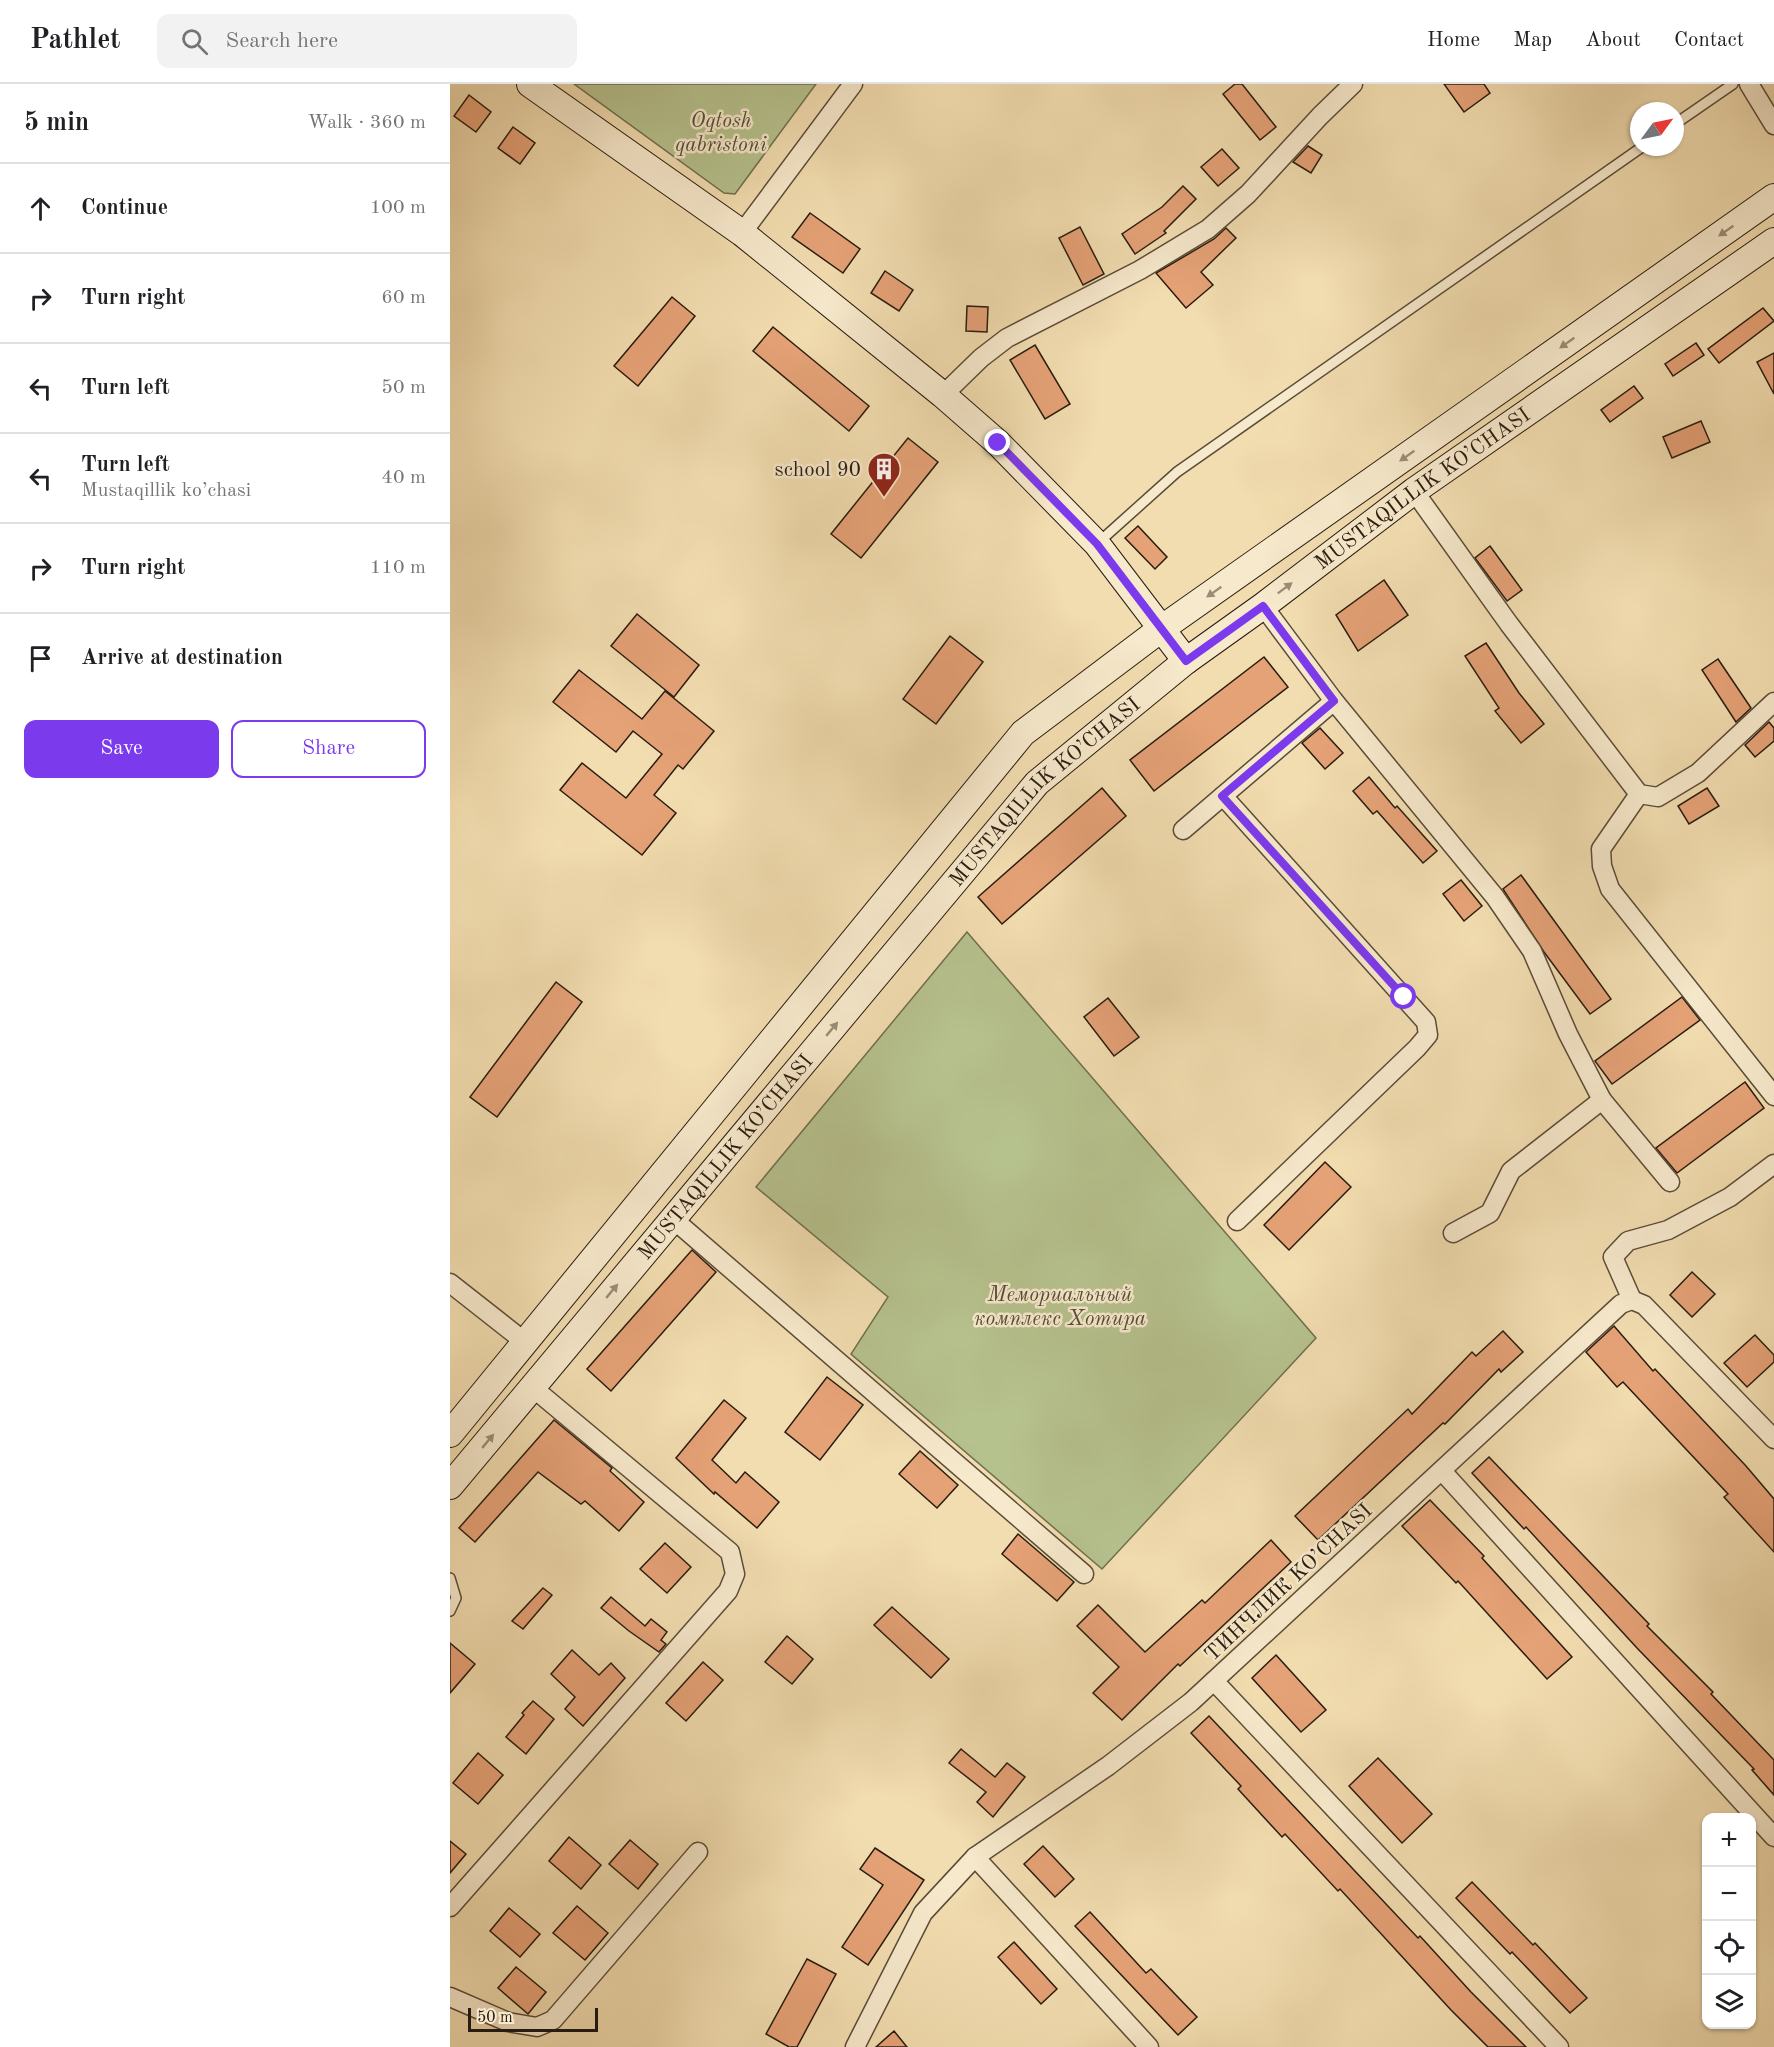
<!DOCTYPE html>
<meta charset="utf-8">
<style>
body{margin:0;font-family:"Old Standard TT",serif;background:#f2f2f2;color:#202124}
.controls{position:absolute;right:18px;bottom:18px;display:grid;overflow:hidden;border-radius:12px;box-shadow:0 2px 4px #0004}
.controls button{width:54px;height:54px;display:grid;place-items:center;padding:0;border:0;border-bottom:2px solid #e0e0e0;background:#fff;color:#202124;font:30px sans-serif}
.compass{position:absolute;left:1180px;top:18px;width:54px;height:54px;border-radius:50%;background:#fff;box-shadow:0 2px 4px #0004;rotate:57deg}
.scale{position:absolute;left:18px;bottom:15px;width:130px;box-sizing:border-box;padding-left:6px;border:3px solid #291c10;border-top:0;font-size:16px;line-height:21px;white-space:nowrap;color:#291c10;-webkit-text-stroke:4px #f7e9cc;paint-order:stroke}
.stop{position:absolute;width:18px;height:18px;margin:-14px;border:4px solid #7c3aed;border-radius:50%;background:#fff}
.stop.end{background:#7c3aed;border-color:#fff;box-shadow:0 2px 6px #0008}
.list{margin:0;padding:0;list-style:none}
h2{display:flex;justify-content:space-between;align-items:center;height:78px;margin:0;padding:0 24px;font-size:26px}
h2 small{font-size:20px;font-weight:400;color:#757577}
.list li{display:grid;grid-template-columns:39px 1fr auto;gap:18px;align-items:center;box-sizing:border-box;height:90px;padding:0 24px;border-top:2px solid #e0e0e0}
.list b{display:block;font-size:22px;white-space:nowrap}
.list p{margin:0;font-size:20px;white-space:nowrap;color:#757577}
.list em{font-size:20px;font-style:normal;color:#757577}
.actions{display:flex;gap:12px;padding:18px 24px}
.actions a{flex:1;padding:14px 0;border:2px solid #7c3aed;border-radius:12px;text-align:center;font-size:21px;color:#7c3aed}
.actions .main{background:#7c3aed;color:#fff}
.icon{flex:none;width:33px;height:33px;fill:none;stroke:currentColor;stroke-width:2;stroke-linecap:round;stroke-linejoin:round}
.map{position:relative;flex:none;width:1324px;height:1963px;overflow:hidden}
header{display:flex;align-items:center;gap:36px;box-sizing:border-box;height:84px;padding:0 30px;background:#fff;border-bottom:2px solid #e0e0e0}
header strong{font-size:28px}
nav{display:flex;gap:33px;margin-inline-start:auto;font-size:21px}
.search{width:420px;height:54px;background:#f2f2f2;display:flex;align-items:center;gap:15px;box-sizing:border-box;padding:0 21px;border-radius:12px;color:#757577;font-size:22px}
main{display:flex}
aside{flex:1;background:#fff}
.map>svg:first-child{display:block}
</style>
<header>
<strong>Pathlet</strong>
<div class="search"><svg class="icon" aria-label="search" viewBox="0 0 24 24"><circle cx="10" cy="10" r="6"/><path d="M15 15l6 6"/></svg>Search here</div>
<nav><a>Home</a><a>Map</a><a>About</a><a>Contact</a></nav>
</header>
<main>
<aside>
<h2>5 min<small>Walk · 360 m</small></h2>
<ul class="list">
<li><svg class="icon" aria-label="ahead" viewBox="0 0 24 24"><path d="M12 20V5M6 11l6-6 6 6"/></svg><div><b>Continue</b></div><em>100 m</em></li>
<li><svg class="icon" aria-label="right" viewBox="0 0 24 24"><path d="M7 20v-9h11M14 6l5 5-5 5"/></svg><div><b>Turn right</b></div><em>60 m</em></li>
<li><svg class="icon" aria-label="left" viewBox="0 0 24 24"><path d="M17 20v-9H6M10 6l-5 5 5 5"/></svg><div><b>Turn left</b></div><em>50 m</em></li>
<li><svg class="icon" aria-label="left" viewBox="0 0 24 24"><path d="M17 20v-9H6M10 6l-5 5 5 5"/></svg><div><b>Turn left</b><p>Mustaqillik ko’chasi</p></div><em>40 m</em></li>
<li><svg class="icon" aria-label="right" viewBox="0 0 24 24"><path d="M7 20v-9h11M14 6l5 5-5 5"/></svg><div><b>Turn right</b></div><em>110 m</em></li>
<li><svg class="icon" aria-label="arrive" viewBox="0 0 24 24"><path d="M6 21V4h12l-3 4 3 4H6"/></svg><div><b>Arrive at destination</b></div></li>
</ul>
<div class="actions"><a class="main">Save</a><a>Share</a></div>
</aside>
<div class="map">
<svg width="1324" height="1963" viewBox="0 0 1324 1963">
<rect width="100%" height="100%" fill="#f2ddb0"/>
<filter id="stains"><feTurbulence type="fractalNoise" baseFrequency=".00333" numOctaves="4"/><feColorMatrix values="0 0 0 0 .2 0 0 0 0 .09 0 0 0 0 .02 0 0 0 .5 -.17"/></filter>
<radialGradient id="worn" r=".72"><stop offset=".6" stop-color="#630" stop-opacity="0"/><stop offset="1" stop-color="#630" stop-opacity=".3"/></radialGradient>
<!-- green -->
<g fill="#b6c28e" stroke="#706f4f" stroke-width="1.5">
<path d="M124,0H366L285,110L274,109Z"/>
<path d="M517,848L866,1254L652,1485L401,1270L438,1213L306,1103Z"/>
</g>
<!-- building -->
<g fill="#e6a277" stroke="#291c10" stroke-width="1.5">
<path d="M785,0H792L826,43L810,56L773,10Z"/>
<path d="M994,0H1034L1040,9L1014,28Z"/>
<path d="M19,11L41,28L26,48L4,32Z"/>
<path d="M63,43L85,59L70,80L48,64Z"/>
<path d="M858,62L872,71L861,89L843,78Z"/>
<path d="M772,65L789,84L768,102L751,83Z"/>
<path d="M733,102L746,115L714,147L716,149L685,170L672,150L712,123Z"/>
<path d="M360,129L410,165L393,189L342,153Z"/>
<path d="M630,143L654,190L633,201L609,154Z"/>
<path d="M776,144L786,154L751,188L763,201L736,224L706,189L764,155Z"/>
<path d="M435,187L463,206L449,227L421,209Z"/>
<path d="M222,213L245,232L188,302L164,282Z"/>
<path d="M517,222L538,223L537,248L516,247Z"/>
<path d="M1313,224L1324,237L1269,279L1258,265Z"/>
<path d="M323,243L419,322L399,347L303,267Z"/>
<path d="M1246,259L1254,271L1223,292L1215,280Z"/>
<path d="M585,261L620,320L595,335L560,276Z"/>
<path d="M1324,269V310L1307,278Z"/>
<path d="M1184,302L1193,314L1160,338L1151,326Z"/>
<path d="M1251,337L1260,358L1222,374L1213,353Z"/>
<path d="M458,354L488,378L411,474L381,450Z"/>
<path d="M688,442L717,473L705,485L675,454Z"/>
<path d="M1040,462L1072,506L1057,517L1025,474Z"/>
<path d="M934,496L958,531L908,567L886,531Z"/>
<path d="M187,530L249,581L224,613L161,562Z"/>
<path d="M500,552L533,578L486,640L453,615Z"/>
<path d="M1036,559L1069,609L1094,640L1071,659L1045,627L1049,624L1015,572Z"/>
<path d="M814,573L838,603L704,707L680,676Z"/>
<path d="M1268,575L1301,624L1286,638L1252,586Z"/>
<path d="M129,586L192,635L215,607L264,647L233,685L228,681L204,711L226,729L192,771L110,706L132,679L176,714L212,670L183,647L166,668L103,618Z"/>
<path d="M1319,638L1324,644V657L1305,673L1295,661Z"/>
<path d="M870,644L893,669L875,685L852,659Z"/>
<path d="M919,693L945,724L947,722L987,767L973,779L927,727L923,730L903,707Z"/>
<path d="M652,704L676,732L552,840L528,813Z"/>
<path d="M1257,704L1269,722L1239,740L1228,722Z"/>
<path d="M1071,791L1161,915L1140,930L1094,868L1053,805Z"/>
<path d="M1011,796L1032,822L1014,837L993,810Z"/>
<path d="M106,898L132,918L47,1033L20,1013Z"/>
<path d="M1232,913L1250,936L1162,1000L1145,977Z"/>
<path d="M658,914L689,953L664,972L634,933Z"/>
<path d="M1295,998L1314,1024L1227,1089L1206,1064Z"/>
<path d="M875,1078L901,1103L839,1166L814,1141Z"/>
<path d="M242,1166L266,1188L161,1307L137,1285Z"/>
<path d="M1242,1188L1265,1210L1242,1233L1220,1211Z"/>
<path d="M1164,1242L1203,1287L1205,1285L1296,1382L1324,1415V1468L1274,1413L1278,1410L1173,1298L1167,1303L1136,1268Z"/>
<path d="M1053,1247L1073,1268L1051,1288L1049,1285L995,1340L993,1339L868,1456L845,1432L958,1325L962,1330L1022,1268L1026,1272Z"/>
<path d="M1305,1251L1324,1271V1278L1297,1303L1274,1279Z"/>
<path d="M377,1293L413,1321L370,1376L335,1348Z"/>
<path d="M274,1316L296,1334L262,1376L286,1399L295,1388L329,1418L307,1444L265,1408L264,1410L226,1374Z"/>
<path d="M104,1336L162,1384L160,1387L194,1418L169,1447L135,1417L131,1420L88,1388L25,1458L9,1444Z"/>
<path d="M470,1367L508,1401L487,1424L449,1390Z"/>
<path d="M1039,1373L1199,1540L1197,1542L1263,1608L1261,1610L1324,1676V1711L1302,1686L1304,1685L1187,1564L1076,1443L1074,1445L1022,1389Z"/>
<path d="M980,1416L1034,1472L1032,1474L1122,1573L1097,1595L1008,1497L1006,1499L952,1442Z"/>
<path d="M568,1450L624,1498L607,1517L552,1470Z"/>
<path d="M821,1456L841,1478L730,1582L728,1580L672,1636L643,1609L669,1583L627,1542L648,1521L695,1568L752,1516L755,1519Z"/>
<path d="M215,1459L241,1483L217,1509L190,1485Z"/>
<path d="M93,1504L102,1511L73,1545L62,1537Z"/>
<path d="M161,1513L195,1542L201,1535L217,1548L211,1556L216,1560L209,1568L179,1547L151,1524Z"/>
<path d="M442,1523L499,1575L481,1594L424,1541Z"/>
<path d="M337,1552L363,1575L342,1600L315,1578Z"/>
<path d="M0,1559L25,1580L0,1609Z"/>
<path d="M122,1566L149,1591L161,1579L175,1594L133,1642L115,1625L125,1613L101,1590Z"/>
<path d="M826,1571L876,1626L851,1648L802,1594Z"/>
<path d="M253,1578L273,1596L236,1637L216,1619Z"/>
<path d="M83,1617L104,1635L76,1670L56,1653L74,1631L72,1629Z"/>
<path d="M759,1632L968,1854L970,1852L1021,1908L1076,1963H1038L1001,1926L890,1805L888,1807L835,1750L832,1753L788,1705L791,1702L741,1649Z"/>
<path d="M511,1665L545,1693L557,1679L575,1693L543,1733L527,1718L536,1708L499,1679Z"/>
<path d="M28,1669L53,1691L28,1720L3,1699Z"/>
<path d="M928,1674L982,1730L952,1759L899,1702Z"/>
<path d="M119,1753L151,1781L131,1805L99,1777Z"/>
<path d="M180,1756L208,1780L188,1805L159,1780Z"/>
<path d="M0,1757L16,1770L0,1789Z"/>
<path d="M593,1762L624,1795L605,1813L574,1780Z"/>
<path d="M425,1764L474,1796L418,1881L392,1863L433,1801L410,1785Z"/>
<path d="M1022,1798L1083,1861L1085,1859L1137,1914L1120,1929L1062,1868L1060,1870L1006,1814Z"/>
<path d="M127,1822L158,1849L135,1876L103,1849Z"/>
<path d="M59,1824L90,1850L70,1873L40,1847Z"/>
<path d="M640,1828L696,1889L701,1885L747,1933L728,1951L625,1842Z"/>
<path d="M564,1858L607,1905L591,1920L548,1873Z"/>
<path d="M357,1875L386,1890L347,1963H339L316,1950Z"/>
<path d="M66,1883L96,1908L78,1930L48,1904Z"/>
<path d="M444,1947L457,1963H426Z"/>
</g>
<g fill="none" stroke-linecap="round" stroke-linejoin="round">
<!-- lane casing -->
<g stroke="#5b4c38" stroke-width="12">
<g id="lane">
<path d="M1225,40L1283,0"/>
<path d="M649,458L727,388L1192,63"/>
<path d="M0,1494L6,1514L0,1527"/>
</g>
</g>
<!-- street casing -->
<g stroke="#5b4c38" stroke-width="21">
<g id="street">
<path d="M1299,0L1324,41"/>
<path d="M292,149L403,0"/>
<path d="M493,311L531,274L557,254L690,186L758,145L798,110L870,32L903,0"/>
<path d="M964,407L1059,540L1189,710L1208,713L1248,689L1324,618"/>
<path d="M813,522L884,617L1045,813L1082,867L1118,950L1152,1016L1220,1098"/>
<path d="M1189,710L1151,765L1152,782L1160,805L1324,1012"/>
<path d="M773,712L976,938L978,951L967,964L787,1137"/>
<path d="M733,746L884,617"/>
<path d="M223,1135L634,1490"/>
<path d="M1003,1149L1040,1129L1061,1087L1152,1016"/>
<path d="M0,1199L75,1258"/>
<path d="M1182,1216L1163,1173L1178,1157L1218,1146L1280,1113L1324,1080"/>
<path d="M992,1387L1324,1753"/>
<path d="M764,1597L1109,1963"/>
<path d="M525,1773L699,1963"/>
<path d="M0,1823L278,1507L285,1490L280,1468L82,1303"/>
<path d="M0,1913L58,1938L87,1943L103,1936L248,1768"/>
<path d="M405,1963L473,1829L525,1773L658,1682L741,1618L1171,1220L1182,1216L1194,1221L1324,1355"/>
</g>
</g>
<!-- secondary casing -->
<g stroke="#291c10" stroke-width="28">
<g id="secondary">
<path d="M80,0L292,149L493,311L548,359L647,460L736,577"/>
<path d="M0,1350L573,649L711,545L1324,113"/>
<path id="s1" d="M0,1402L587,699L736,577L813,522L964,407L1324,157"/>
</g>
</g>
<!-- lane -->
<use href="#lane" stroke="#f7e9cc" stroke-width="9"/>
<!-- street -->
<use href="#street" stroke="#f7e9cc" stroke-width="18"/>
<!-- secondary -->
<use href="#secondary" stroke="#f7e9cc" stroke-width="26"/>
</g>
<!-- one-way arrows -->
<defs><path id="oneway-solid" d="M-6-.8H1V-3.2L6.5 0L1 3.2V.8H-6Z" transform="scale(1.5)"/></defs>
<g fill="#9a8d77">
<use href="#oneway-solid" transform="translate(1276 147) rotate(145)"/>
<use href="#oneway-solid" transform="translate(1117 259) rotate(145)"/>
<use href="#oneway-solid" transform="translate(957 372) rotate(145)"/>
<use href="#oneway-solid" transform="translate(835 504) rotate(-37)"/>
<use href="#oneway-solid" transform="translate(764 508) rotate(145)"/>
<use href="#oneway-solid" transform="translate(382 945) rotate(-50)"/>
<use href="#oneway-solid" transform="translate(162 1207) rotate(-50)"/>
<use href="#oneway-solid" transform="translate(38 1357) rotate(-50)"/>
</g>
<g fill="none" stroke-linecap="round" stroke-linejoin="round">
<!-- route -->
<path stroke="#7c3aed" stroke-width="8" d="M548,359L647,460L736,577L813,522L884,617L772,712L954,913"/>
</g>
<!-- icons -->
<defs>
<g id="building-pin" transform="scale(1.725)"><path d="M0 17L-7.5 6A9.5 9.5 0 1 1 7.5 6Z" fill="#8f2418" stroke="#f7e9cc"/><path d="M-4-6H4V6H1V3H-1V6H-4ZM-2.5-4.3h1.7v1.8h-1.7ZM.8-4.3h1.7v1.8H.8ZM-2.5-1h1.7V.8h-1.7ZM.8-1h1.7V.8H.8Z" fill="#fff"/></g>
</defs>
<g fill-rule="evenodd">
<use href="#building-pin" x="434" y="385"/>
</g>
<g text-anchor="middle" stroke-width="5" stroke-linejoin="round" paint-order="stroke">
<!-- park labels -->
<g font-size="21" font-style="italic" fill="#534e36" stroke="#f7e9cc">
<text x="271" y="43">Oqtosh<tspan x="271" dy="24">qabristoni</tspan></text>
<text x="610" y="1217">Мемориальный<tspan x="610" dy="24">комплекс Хотира</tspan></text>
</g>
<!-- poi labels -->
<g font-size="21" fill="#291c10" stroke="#f7e9cc" text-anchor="end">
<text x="411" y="392">school 90</text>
</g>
<!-- street labels -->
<g font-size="21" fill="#291c10" stroke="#f7e9cc">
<text dy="7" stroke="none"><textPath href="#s1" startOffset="1401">MUSTAQILLIK KO’CHASI</textPath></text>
<text dy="7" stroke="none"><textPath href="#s1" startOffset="915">MUSTAQILLIK KO’CHASI</textPath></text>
<text dy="7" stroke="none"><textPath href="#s1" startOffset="429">MUSTAQILLIK KO’CHASI</textPath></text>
<text transform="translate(838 1498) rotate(-43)" y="7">ТИНЧЛИК KO’CHASI</text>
</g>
</g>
<rect width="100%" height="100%" filter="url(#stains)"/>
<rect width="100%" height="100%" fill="url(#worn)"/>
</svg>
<div class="controls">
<button>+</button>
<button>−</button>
<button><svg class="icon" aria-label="locate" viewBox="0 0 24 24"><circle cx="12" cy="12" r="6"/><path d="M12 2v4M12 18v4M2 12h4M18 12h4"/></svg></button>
<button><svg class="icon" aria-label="layers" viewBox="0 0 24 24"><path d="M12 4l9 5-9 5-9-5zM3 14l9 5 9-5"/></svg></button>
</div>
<svg class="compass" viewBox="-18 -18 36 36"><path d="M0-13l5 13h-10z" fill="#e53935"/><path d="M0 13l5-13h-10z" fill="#757577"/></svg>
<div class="scale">50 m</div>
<div class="stop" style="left:954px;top:913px"></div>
<div class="stop end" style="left:548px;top:359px"></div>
</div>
</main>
